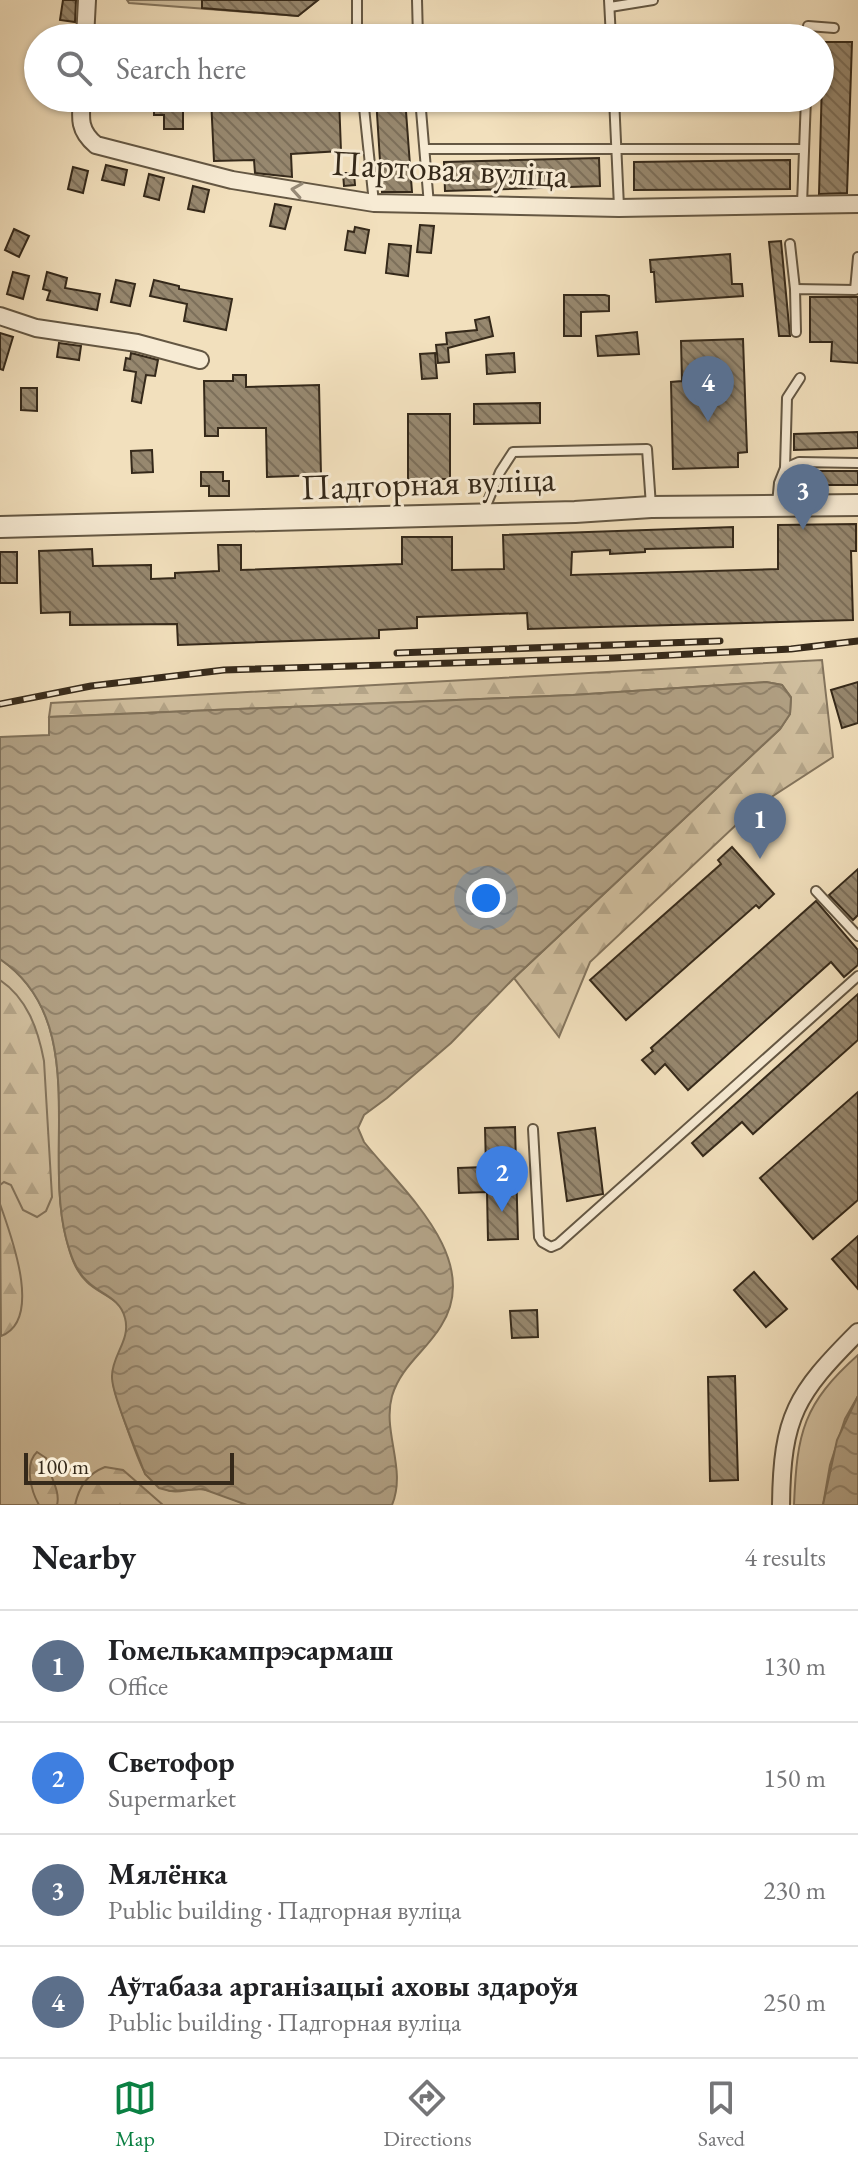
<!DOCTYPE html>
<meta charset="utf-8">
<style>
body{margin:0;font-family:"EB Garamond",serif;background:#f2f2f2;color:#202124}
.scale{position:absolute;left:24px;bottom:20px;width:210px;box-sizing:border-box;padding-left:8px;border:4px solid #35291a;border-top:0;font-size:22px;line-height:28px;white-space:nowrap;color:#35291a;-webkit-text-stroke:6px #f7ebd4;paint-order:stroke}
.you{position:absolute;left:486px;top:898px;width:28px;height:28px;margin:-20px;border:6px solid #fff;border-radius:50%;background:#1a73e8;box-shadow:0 0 0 12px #1a73e833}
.badge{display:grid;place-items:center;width:52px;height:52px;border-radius:50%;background:#0b8043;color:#fff;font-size:26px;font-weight:700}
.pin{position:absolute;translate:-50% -66px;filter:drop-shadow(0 2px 4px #0008)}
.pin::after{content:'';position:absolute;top:42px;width:28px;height:24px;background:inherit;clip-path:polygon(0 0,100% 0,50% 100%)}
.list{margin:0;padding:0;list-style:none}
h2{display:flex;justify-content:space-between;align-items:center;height:104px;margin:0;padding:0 32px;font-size:34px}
h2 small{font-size:26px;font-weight:400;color:#757577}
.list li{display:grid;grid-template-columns:52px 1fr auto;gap:24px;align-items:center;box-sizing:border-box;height:112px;padding:0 32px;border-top:2px solid #e0e0e0}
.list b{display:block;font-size:30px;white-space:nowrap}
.list p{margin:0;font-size:26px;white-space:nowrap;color:#757577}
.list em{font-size:26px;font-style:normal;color:#757577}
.icon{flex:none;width:44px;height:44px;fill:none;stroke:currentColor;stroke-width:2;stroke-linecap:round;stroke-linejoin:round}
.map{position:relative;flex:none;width:858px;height:1505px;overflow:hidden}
.search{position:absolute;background:#fff;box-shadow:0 2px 6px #0004;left:24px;right:24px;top:24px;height:88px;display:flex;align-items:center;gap:20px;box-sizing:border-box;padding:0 28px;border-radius:44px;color:#757577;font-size:30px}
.sheet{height:552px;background:#fff}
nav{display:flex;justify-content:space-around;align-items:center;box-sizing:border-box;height:112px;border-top:2px solid #e0e0e0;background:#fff;font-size:22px;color:#757577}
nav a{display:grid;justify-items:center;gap:4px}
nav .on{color:#0b8043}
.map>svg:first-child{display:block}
</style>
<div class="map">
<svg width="858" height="1505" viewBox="0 0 858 1505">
<defs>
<pattern id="forest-firs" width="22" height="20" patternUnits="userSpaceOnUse" patternTransform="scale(2)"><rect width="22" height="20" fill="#d2c1a1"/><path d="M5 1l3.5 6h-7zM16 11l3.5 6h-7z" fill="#b5a68a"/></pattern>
<pattern id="water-waves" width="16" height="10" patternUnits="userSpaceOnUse" patternTransform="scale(2)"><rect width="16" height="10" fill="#b2a286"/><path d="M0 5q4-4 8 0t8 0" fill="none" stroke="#92846d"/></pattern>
<pattern id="building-back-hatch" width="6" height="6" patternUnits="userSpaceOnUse" patternTransform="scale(2)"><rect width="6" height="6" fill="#97886f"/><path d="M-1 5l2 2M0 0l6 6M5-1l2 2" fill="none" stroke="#7c6f5a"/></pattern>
</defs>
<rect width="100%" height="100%" fill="#f2e0bd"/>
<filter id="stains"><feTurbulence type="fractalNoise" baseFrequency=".0025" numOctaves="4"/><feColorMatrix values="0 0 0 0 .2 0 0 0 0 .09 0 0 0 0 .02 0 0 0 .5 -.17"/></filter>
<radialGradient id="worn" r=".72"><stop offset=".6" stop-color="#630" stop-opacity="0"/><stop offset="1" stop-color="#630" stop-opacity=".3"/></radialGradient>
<!-- green -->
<g fill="#d2c1a1" stroke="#84755e" stroke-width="2">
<path d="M127,0H318L298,16L129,3Z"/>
<path d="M0,959C91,1021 43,1148 66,1238C70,1254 75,1271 87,1282C100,1295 121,1298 126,1318C131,1342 112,1360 113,1383C114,1393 140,1468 146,1474C150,1479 164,1490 171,1491C180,1493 191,1488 201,1489C217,1491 232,1499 247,1505H0Z"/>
<path d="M858,1355V1396L845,1419L830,1465L823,1505H794C797,1432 803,1404 858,1355Z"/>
</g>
<!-- forest -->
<g fill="url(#forest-firs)" stroke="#84755e" stroke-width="2">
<path d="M822,660L833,757L753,809L590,962L559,1037L514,978L780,729L790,714L791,697L782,685L766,682L573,695L49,717L51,703Z"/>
<path d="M0,980C27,998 38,1029 44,1061L52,1197L46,1211L37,1217L23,1210L11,1185L4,1182L0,1185Z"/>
<path d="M0,1204C10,1233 44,1320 1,1336Z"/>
<path d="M37,1452L46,1458C48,1474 61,1490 57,1505H39C31,1491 24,1464 37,1452Z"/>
<path d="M105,1467L123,1470L163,1505H75C79,1487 87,1474 105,1467Z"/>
</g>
<!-- water -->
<g fill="url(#water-waves)" stroke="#80725b" stroke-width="2">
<path d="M766,682L782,685L791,698L790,714L780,729L514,978L451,1043L387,1098L364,1115L358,1128L364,1142C401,1189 484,1259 441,1326C426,1351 401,1366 392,1396C382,1432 407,1469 392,1505H247L203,1489L170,1491L159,1488L145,1474C138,1454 111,1393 112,1376C112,1355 131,1340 125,1318C120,1297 99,1294 87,1281C75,1270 70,1253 66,1238C43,1148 91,1021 0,959V737L49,735V717L573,695Z"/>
<path d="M858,1396V1505H823L837,1440Z"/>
</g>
<!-- building -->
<g fill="url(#building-back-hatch)" stroke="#35291a" stroke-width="2">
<path d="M63,0H76L75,22L60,20Z"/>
<path d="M202,0H318L298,16L202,8Z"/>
<path d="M823,42H852L847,193L819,194Z"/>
<path d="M154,98H183V129H164V115H154Z"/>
<path d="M211,98H339L341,151L291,154L292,177L255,173L254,160L214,161Z"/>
<path d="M376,98H405L412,192H382Z"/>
<path d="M599,158L600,186L445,191L444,162Z"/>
<path d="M790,160V189L634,190V162Z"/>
<path d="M106,165L127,170L124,185L102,180Z"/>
<path d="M73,167L88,171L83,193L68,189Z"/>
<path d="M343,173H354L355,185L344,186Z"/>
<path d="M149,174L164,178L159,200L144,196Z"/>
<path d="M193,186L209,190L204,212L188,209Z"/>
<path d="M275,204L291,207L285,229L270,226Z"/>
<path d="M420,225L434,226L431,253L417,252Z"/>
<path d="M355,227L369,230L365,253L345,250L348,231L354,232Z"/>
<path d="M14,229L29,236L19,257L5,250Z"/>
<path d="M781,241L790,336H779L769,242Z"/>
<path d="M389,244L411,246L408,276L386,273Z"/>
<path d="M730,254L732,284H742L743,296L656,302L654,272H651L650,260Z"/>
<path d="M13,272L29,276L23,299L7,294Z"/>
<path d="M47,272L67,278L65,288L100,294L97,310L47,300L50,291L43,289Z"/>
<path d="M116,280L135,284L130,306L111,302Z"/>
<path d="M154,280L179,286V289L232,299L226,330L184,321L187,304L150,296Z"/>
<path d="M564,295H605L609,296V311L581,312V336H564Z"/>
<path d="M810,297H858V363L831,361L832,342H810Z"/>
<path d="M489,317L493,336L448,348L449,362L438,363L436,345L447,344L446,333L477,330L475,320Z"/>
<path d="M637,332L639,354L598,356L596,336Z"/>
<path d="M0,333L13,337L3,370L0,369Z"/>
<path d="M743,339L747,452L738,453V467L673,469L671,382L682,381L681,341Z"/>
<path d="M59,343L81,346L79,360L57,357Z"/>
<path d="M131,353L158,360L155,376L146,375L141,403L132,401L136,372L124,370L126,358L130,359Z"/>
<path d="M435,353L437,378L422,379L420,354Z"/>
<path d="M514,353L515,372L487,374L486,355Z"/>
<path d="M233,375H246V387L319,385L321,475L267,477L266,428H218V436H205L204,381H233Z"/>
<path d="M21,388H37V411L21,410Z"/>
<path d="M540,403V423L474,424V404Z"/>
<rect x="408" y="414" width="42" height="65"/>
<path d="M858,432V448L794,450V434Z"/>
<path d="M152,450L153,472L132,473L131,451Z"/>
<rect x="799" y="471" width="59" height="14"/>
<path d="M201,472H223V481H229V496H209V486H201Z"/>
<path d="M856,524V551H851L853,620L528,629L527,613L417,617V628L379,630V638L178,645L177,624L70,625V612L41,613L39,551L92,549L93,566L151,565V579L175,578V573L219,571L218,545H241V570L402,564V537H452V570L504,569L503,535L733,527V547L645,549V552L610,554V550L572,552L571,575L778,569V525Z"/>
<rect x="0" y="552" width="17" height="31"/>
<path d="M858,682V723L842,728L831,690Z"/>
<path d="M732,847L774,894L759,908L756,905L626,1020L590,980L721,864L718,860Z"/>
<path d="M858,869V915L853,920L829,895Z"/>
<path d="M816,901L858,950V965L844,977L831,962L688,1090L665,1064L655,1074L642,1060L653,1051L651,1048Z"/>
<path d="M858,994V1040L753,1134L742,1122L703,1156L692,1143Z"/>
<path d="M858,1092V1200L813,1239L760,1178Z"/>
<path d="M515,1127L518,1239L488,1240L487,1192L459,1193L458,1168L486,1167L485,1128Z"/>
<path d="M595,1128L603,1194L567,1201L558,1133Z"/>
<path d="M858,1236V1289L832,1259Z"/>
<path d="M754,1272L787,1309L766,1327L734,1290Z"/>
<path d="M537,1310L538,1337L512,1338L510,1311Z"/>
<path d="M735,1376L738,1480L710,1481L708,1377Z"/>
</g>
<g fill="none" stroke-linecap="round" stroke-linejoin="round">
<!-- service casing -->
<g stroke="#645743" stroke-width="12">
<g id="service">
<path d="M357,0V38"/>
<path d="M417,0L418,38"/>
<path d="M609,0L611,38"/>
<path d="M610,7L653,0"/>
<path d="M808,38V26L834,28"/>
<path d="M363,98L374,203"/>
<path d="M420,98L429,205"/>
<path d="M614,98L619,207"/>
<path d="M425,149H804"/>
<path d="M802,204L806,98"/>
<path d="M790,244L795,289"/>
<path d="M796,332L795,289L855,290L858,257"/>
<path d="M785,468L787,398L800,378"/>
<path d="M777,504L779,483L785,468L799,462L858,463"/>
<path d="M483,513L500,472L513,452L647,449L651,506"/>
<path d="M816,891L858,936"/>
<path d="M533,1129L539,1237L542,1242L551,1247L558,1244L858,976"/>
</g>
</g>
<!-- minor casing -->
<g stroke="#645743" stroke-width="20">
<g id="minor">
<path d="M85,38L87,0"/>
<path d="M82,98C80,119 79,131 96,145L232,180L374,203L619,208L858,204"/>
<path d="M0,316L36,328L137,343L200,360"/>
<path d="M781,1505C782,1416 796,1394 858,1332"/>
</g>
</g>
<!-- tertiary casing -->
<g stroke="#645743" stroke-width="24">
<path id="tertiary" d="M0,527L575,512L651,507L858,505"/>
</g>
<!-- service -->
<use href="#service" stroke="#f7ebd4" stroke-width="8"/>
<!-- minor -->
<use href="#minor" stroke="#f7ebd4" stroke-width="16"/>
<!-- tertiary -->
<use href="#tertiary" stroke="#f7ebd4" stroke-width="20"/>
<!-- rail casing -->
<g stroke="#35291a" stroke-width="7">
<g id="rail">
<path d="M397,653L720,641"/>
<path d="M0,704L91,686L224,670L613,658L791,649L858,641"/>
</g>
</g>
<!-- rail -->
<use href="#rail" stroke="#f7ebd4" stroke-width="4" stroke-dasharray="12" stroke-linecap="butt"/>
</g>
<!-- one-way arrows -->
<defs><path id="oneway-chevron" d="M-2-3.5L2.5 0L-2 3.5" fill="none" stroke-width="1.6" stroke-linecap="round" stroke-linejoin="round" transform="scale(2)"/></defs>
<use stroke="#968a77" href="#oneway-chevron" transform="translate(297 190) rotate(-171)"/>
<g text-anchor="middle" stroke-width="6" stroke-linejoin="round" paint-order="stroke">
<!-- street labels -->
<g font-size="36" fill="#35291a" stroke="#f7ebd4">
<text transform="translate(450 168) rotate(3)" y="13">Партовая вуліца</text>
<text transform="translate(428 482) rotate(-2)" y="13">Падгорная вуліца</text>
</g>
</g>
<rect width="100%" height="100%" filter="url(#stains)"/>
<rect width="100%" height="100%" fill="url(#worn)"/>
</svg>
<div class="scale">100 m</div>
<div class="you"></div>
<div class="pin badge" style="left:760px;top:859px;background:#5c6f8a">1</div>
<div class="pin badge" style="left:502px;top:1212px;background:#3f7fe0">2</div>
<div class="pin badge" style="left:803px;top:530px;background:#5c6f8a">3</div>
<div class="pin badge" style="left:708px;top:422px;background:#5c6f8a">4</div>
<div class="search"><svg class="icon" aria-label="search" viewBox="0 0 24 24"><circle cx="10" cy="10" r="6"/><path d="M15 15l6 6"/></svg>Search here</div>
</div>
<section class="sheet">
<h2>Nearby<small>4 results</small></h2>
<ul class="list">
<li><span class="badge" style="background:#5c6f8a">1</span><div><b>Гомелькампрэсармаш</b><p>Office</p></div><em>130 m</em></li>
<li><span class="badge" style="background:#3f7fe0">2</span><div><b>Светофор</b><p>Supermarket</p></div><em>150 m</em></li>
<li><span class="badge" style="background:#5c6f8a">3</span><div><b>Мялёнка</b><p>Public building · Падгорная вуліца</p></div><em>230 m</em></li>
<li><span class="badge" style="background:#5c6f8a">4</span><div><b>Аўтабаза арганізацыі аховы здароўя</b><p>Public building · Падгорная вуліца</p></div><em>250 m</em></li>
</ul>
</section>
<nav>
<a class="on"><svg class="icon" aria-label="map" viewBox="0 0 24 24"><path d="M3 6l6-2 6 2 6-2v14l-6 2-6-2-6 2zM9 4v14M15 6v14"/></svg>Map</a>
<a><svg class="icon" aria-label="directions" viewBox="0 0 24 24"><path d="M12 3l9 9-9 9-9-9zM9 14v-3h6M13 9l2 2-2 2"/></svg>Directions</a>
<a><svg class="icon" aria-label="saved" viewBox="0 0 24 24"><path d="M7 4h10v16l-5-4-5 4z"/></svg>Saved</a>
</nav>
